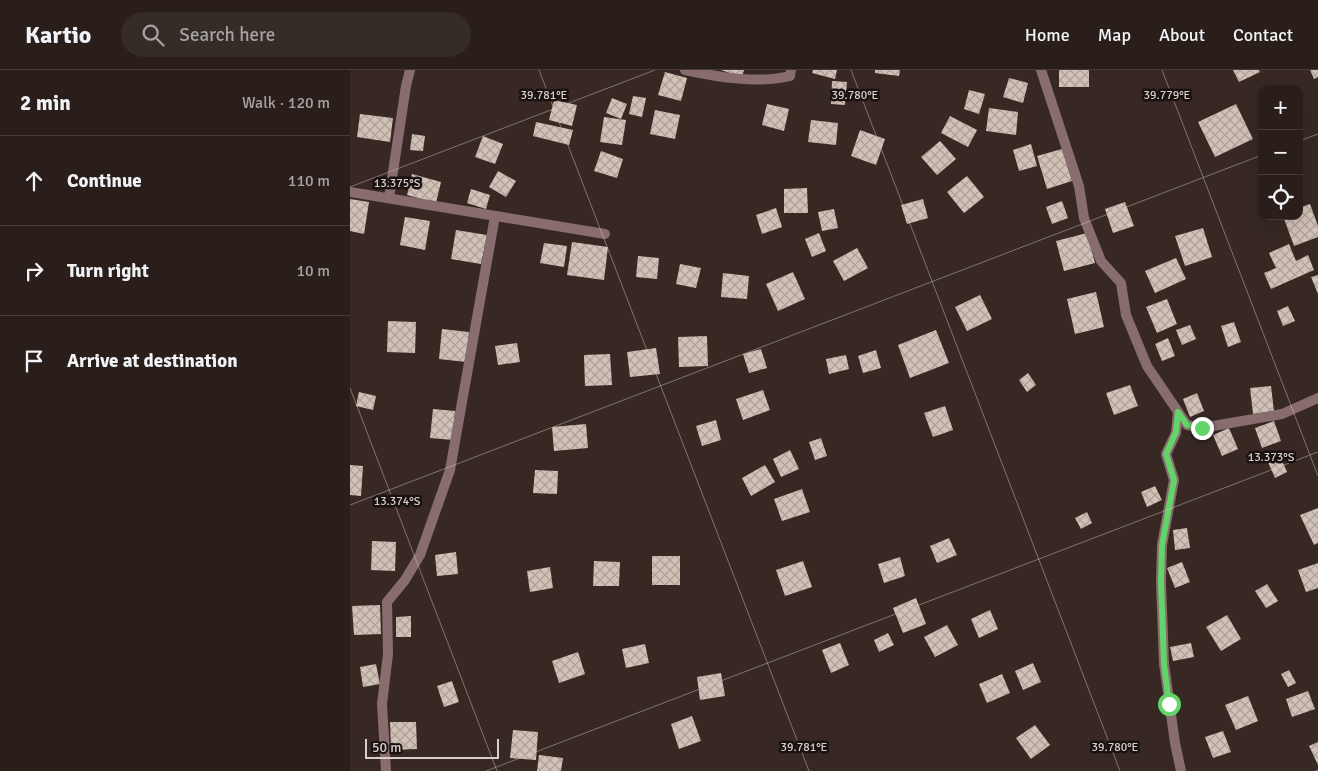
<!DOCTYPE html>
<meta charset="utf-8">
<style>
body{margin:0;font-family:Signika,sans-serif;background:#352b27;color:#f1f3f6}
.controls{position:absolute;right:15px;top:15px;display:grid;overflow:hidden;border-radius:10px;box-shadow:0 5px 20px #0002}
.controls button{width:45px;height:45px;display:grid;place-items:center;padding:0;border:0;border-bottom:1px solid #453c39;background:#291e1a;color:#f1f3f6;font:25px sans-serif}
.scale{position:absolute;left:15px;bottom:12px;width:134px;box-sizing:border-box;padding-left:5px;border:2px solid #d9cecc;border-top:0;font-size:14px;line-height:18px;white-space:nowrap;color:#d9cecc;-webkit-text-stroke:4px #191210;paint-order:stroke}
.stop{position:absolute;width:15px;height:15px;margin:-11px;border:4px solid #63d469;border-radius:50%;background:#fff}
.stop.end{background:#63d469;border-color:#fff;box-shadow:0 1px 5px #0008}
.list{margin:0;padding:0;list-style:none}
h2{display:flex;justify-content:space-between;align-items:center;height:65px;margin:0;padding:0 20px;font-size:21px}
h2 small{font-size:16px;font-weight:400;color:#a5a2a2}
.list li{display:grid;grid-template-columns:32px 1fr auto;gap:15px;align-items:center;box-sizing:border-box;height:90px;padding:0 20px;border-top:1px solid #453c39}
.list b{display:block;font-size:19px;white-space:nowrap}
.list em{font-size:16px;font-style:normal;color:#a5a2a2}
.icon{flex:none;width:28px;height:28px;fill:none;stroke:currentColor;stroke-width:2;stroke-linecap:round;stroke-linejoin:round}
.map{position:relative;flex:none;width:968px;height:701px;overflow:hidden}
header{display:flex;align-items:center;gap:30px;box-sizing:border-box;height:70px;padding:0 25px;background:#291e1a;border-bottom:1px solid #453c39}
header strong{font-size:24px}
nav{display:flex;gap:28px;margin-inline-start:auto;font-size:18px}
.search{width:350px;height:45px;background:#352b27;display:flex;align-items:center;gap:12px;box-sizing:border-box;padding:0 18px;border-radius:28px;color:#a5a2a2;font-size:19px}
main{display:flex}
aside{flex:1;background:#291e1a}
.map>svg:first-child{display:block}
</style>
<header>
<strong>Kartio</strong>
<div class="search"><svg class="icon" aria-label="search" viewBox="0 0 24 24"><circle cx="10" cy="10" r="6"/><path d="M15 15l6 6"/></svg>Search here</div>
<nav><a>Home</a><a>Map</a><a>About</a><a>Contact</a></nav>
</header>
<main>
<aside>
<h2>2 min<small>Walk · 120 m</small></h2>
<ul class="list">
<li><svg class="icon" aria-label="ahead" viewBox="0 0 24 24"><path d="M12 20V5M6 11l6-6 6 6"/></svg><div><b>Continue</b></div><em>110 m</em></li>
<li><svg class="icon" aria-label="right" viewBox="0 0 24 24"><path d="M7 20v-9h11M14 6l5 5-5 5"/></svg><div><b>Turn right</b></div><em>10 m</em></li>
<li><svg class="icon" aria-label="arrive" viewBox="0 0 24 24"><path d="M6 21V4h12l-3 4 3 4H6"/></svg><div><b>Arrive at destination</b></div></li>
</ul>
</aside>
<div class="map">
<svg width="968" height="701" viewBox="0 0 968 701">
<defs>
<pattern id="building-cross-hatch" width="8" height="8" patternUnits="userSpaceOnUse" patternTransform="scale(1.25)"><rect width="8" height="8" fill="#d2c1b6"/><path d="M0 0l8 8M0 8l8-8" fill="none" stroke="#aea098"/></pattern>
</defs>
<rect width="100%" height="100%" fill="#372823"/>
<!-- building -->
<g fill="url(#building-cross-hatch)">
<path d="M371,0H394L392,7Z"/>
<path d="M463,0H487L485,9L462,3Z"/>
<path d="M525,0H550L549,6L525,3Z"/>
<rect x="709" y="0" width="30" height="17"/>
<path d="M883,0H909L910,2L889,12Z"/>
<path d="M960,0H968V7L964,9Z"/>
<path d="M315,2L337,8L331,31L308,25Z"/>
<path d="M659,8L678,13L673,33L653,27Z"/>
<path d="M482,11L497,12L495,35L481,34Z"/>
<path d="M619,20L635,24L629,44L614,39Z"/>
<path d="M283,26L296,28L292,47L279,44Z"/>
<path d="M262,28L277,34L271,49L256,43Z"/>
<path d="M204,30L227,35L222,56L199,50Z"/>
<path d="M417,34L439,39L434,61L412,55Z"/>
<path d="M886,34L903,69L865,87L848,52Z"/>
<path d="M639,38L668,42L666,65L636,61Z"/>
<path d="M305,40L330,45L325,69L300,64Z"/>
<path d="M10,44L43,48L40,72L7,67Z"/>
<path d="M600,46L627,60L618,77L591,63Z"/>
<path d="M254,47L276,50L272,75L250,72Z"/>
<path d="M461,50L488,53L486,75L458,72Z"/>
<path d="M186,52L223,60L219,75L183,66Z"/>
<path d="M510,60L535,69L526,95L501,86Z"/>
<path d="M62,64L75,66L73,81L60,80Z"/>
<path d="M133,66L153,74L145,94L125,87Z"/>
<path d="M590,71L606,89L587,105L571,87Z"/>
<path d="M681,74L687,96L669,101L663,80Z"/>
<path d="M712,79L722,111L697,119L687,86Z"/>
<path d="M251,81L273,89L267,108L244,101Z"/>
<path d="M148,101L166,111L156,127L139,117Z"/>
<path d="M62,104L91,112L86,133L57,125Z"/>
<path d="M617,106L634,127L614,143L597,122Z"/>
<path d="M457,118L458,143H434V119Z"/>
<path d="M121,119L140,125L136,139L117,133Z"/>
<path d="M0,129L19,132L14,164L0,161Z"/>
<path d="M573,129L578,148L557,154L551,135Z"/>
<path d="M712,131L718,148L702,154L696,137Z"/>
<path d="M775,132L784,156L763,163L755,139Z"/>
<path d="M960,134L968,156V167L944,176L933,146H949V138Z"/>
<path d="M426,138L432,157L412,164L406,145Z"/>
<path d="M484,139L488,158L472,161L468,142Z"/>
<path d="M55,147L80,151L75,180L50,175Z"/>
<path d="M853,158L862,187L835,196L825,166Z"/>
<path d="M106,160L137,165L131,194L101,189Z"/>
<path d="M469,163L476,181L462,187L455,169Z"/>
<path d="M737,163L745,193L714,201L706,171Z"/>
<path d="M222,172L258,177L254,210L217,205Z"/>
<path d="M194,173L217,176L214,197L190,193Z"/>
<path d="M939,174L946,191L958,185L964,200L921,219L914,203L926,198L919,183Z"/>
<path d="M507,178L518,198L494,211L483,191Z"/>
<path d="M288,186L309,188L307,209L286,207Z"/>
<path d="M826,188L836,209L805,223L795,201Z"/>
<path d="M330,194L351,198L346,218L326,214Z"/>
<path d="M443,202L455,229L428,241L416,214Z"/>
<path d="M373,203L399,206L397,229L371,227Z"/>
<path d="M968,205V224L961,207Z"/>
<path d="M746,222L754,257L725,264L717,229Z"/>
<path d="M630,225L642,249L617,261L605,237Z"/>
<path d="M817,229L827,254L807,263L796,237Z"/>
<path d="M938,236L945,251L933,256L927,241Z"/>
<path d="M38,251L66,252L65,283L37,282Z"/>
<path d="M884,252L891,272L878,277L871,256Z"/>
<path d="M840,255L846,269L832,275L826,260Z"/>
<path d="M92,259L119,262L116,292L89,289Z"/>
<path d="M586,260L599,293L560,308L548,275Z"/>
<path d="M357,266L358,296L329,297L328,267Z"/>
<path d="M818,268L825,286L812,291L805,274Z"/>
<path d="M167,273L170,292L148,295L145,276Z"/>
<path d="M306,278L310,304L280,307L277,282Z"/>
<path d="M411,279L417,298L399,303L393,284Z"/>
<path d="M526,280L531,298L513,303L508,286Z"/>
<path d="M260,284L262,315L235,316L234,285Z"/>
<path d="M496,285L499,299L479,304L476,289Z"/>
<path d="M678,303L686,315L677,322L669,310Z"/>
<path d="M780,315L788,336L764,345L756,323Z"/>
<path d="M921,316L924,341L903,344L900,318Z"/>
<path d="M413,320L420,340L393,350L386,329Z"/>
<path d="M9,322L26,326L23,340L6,336Z"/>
<path d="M847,323L854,341L840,347L833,329Z"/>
<path d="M595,336L603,360L583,367L574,343Z"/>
<path d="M83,339L105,341L103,370L80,368Z"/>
<path d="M366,350L371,370L352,376L346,356Z"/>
<path d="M924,351L931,371L912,378L905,358Z"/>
<path d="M236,354L238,378L204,381L202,357Z"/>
<path d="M879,358L888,379L872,386L863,365Z"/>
<path d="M471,368L477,386L465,390L459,372Z"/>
<path d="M440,380L449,399L431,407L423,389Z"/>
<path d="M930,386L937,402L925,408L918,392Z"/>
<path d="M0,395L13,396L11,426L0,425Z"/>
<path d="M415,395L425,412L401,426L392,408Z"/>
<path d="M185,400L208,401L207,424L183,423Z"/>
<path d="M805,416L812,430L797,437L791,422Z"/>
<path d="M452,419L460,442L432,451L424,429Z"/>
<path d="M968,438V473L964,475L950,445Z"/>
<path d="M737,442L742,453L731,459L725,448Z"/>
<path d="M837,458L840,478L825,480L823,460Z"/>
<path d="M599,468L607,485L587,493L580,476Z"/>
<path d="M22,471L46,472L45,501L21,500Z"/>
<path d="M106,482L108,504L87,506L85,485Z"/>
<rect x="302" y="486" width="28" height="29"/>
<path d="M550,487L555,506L534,513L528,494Z"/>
<path d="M244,491L270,492L269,516H243Z"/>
<path d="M453,491L462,517L435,526L426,500Z"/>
<path d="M832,492L840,512L825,518L817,498Z"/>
<path d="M968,493V518L956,522L948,500Z"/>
<path d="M200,497L203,518L180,522L177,501Z"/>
<path d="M917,514L928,531L916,538L905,521Z"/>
<path d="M566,528L576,554L553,563L543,538Z"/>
<path d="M30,535L31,564L4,565L2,536Z"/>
<path d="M640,540L648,559L629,568L621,549Z"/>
<path d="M877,545L891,569L871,581L856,557Z"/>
<path d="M61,546V567H46V547Z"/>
<path d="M597,555L608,575L585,587L574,567Z"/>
<path d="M538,563L544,575L529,582L524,570Z"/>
<path d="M490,573L499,595L481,603L472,580Z"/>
<path d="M841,573L844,587L823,591L820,577Z"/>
<path d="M295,574L299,593L276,598L272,579Z"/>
<path d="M228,582L235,604L209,613L202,591Z"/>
<path d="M683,593L691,612L673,620L665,601Z"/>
<path d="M26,594L30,614L13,617L10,597Z"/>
<path d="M939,600L946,613L938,617L931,604Z"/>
<path d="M371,603L375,626L350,630L347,607Z"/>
<path d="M652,604L660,623L637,633L629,614Z"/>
<path d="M102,611L109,632L94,637L87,616Z"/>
<path d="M958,621L965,639L942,647L936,629Z"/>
<path d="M898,626L908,651L886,660L875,635Z"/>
<path d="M342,646L351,671L329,679L321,654Z"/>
<path d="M40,652H66L67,679L41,680Z"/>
<path d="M685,655L700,675L681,689L666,668Z"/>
<path d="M163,660L188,662L186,690L160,688Z"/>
<path d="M873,661L881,682L863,688L855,667Z"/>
<path d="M968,672V695L959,676Z"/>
<path d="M189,685L213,688L211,701H187Z"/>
</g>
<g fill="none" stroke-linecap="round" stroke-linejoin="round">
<!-- minor -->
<g stroke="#896c6e" stroke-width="10">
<path d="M335,0C368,7 408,14 440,6L441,0"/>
<path d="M691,0L729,116L734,148L751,191L771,213L776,245L797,296L837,355L852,358L932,344L968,328"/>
<path d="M0,122L255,164"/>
<path d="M39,128L56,16L60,0"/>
<path d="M828,342L826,363L816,384L824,410L812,475L811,512L814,594L825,673L831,701"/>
<path d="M36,701L32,634L38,584L37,532L55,510L70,485L100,400L145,146"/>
</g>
</g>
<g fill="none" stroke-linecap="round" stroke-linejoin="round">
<!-- route -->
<path stroke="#63d469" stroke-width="6" d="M819,634L814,594L811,512L812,475L824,410L816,384L826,362L828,342L837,355L852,358"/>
</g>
<!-- ticks -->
<path fill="none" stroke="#d9cecc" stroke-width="1" stroke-opacity="0.45" d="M189,0L459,701M501,0L770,701M812,0L968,406M949,71L968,64M0,117L305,0M0,318L147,701M0,435L912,85M136,701L968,382M965,701L968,700"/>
<g font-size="12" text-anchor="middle" fill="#d9cecc" stroke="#191210" stroke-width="5" stroke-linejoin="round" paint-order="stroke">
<text x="194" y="29">39.781°E</text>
<text x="505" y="29">39.780°E</text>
<text x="817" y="29">39.779°E</text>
<text x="47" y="117">13.375°S</text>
<text x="921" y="391">13.373°S</text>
<text x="47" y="435">13.374°S</text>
<text x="454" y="681">39.781°E</text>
<text x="765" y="681">39.780°E</text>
</g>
</svg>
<div class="controls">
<button>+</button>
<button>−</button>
<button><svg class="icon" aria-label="locate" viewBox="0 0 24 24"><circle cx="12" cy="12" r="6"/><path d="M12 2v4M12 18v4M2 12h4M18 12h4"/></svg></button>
</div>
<div class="scale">50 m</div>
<div class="stop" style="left:819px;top:634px"></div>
<div class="stop end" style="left:852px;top:358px"></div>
</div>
</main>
